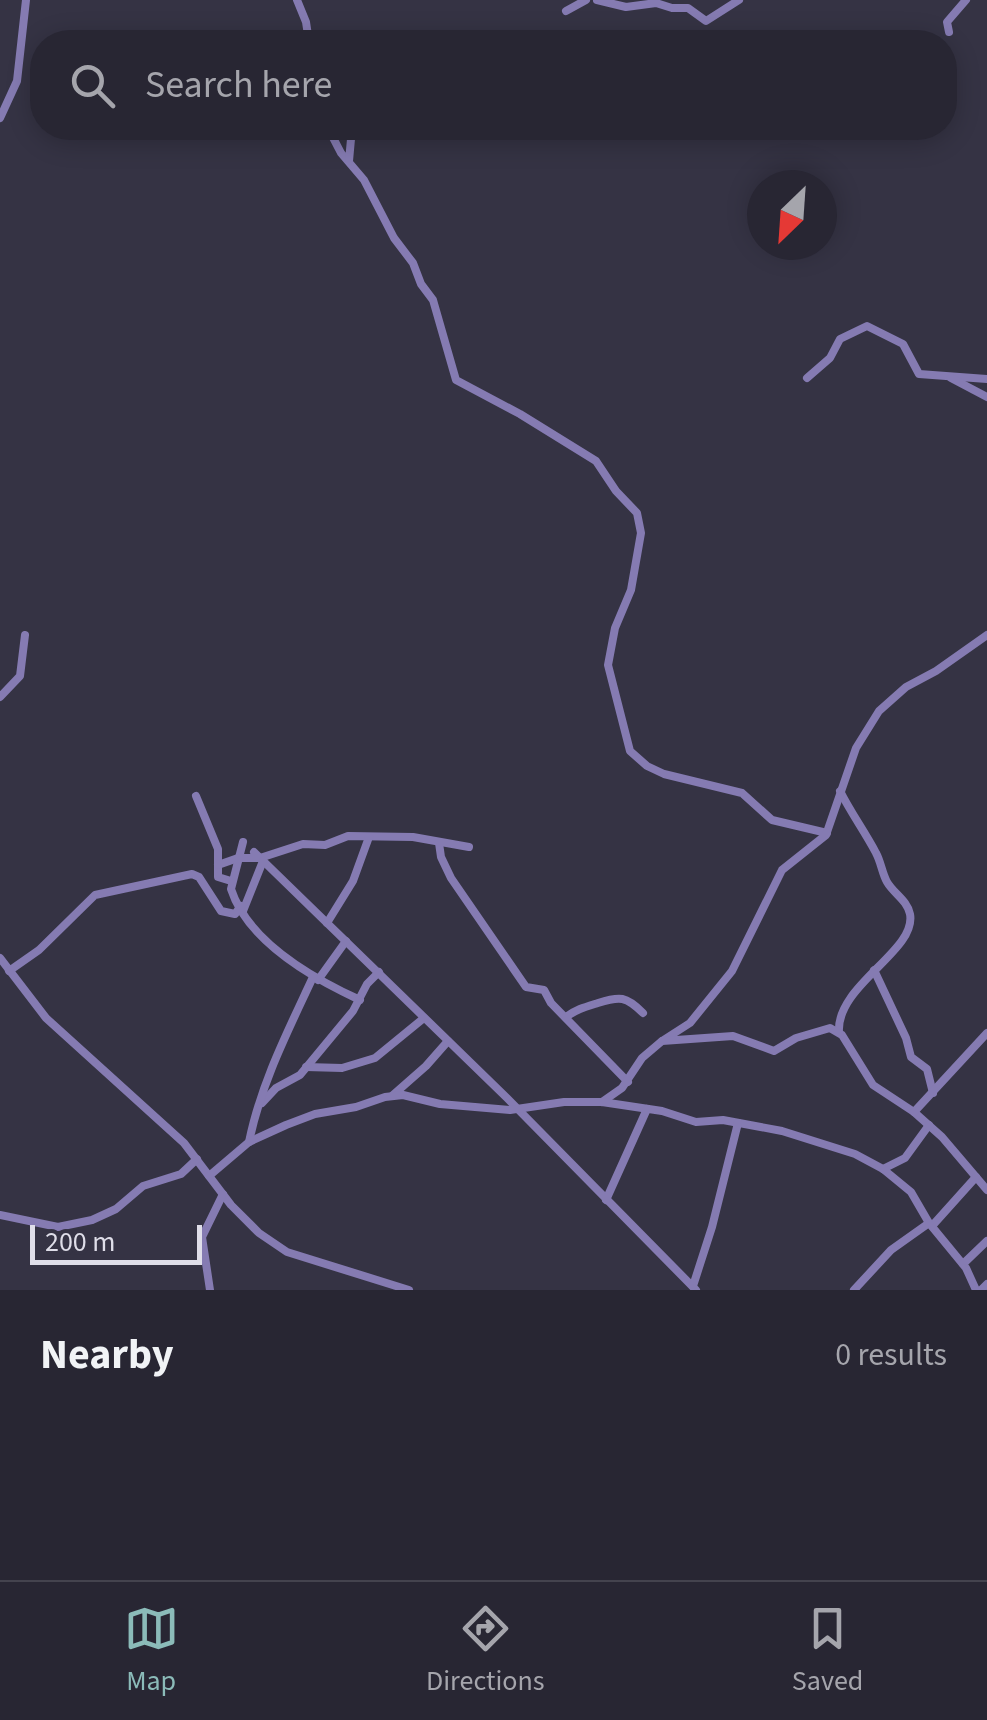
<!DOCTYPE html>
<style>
body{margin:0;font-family:"Source Sans 3",sans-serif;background:#34323f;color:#f1f3f6}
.compass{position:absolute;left:747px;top:170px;width:90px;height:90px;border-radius:50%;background:#282633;box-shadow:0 5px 25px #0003;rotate:205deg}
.scale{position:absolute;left:30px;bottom:25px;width:172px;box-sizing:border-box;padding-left:10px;border:5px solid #dfdee9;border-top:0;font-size:28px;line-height:35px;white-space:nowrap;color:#dfdee9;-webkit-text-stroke:8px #353344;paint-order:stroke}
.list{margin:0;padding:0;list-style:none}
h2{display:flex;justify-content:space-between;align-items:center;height:130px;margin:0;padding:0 40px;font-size:42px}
h2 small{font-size:32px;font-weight:400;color:#a5a5ac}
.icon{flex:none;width:55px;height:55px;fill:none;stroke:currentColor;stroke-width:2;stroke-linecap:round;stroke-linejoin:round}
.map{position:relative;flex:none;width:987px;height:1290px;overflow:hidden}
.search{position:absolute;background:#282633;box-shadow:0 5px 25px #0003;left:30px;right:30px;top:30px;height:110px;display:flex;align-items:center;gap:25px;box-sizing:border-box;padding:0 35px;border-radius:40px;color:#a5a5ac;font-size:38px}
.sheet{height:290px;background:#282633}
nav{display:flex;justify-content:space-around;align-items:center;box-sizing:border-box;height:140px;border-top:2px solid #44434e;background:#282633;font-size:28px;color:#a5a5ac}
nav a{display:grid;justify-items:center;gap:5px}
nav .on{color:#8bbbb9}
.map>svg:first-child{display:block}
</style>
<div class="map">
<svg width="987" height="1290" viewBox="0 0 987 1290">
<rect width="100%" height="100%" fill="#353344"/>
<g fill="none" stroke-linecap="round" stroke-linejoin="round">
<!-- minor -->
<g stroke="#857bb2" stroke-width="8">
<path d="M297,0L306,22L309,42"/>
<path d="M597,0L626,7L656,3L672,8H688L706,21L739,0"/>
<path d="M566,11L586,0"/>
<path d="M949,32L947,22L966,0"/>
<path d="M0,118L17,81L26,0"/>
<path d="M328,128L341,153L364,180L394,238L413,263L421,284L433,300L456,380L520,414L596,461L616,491L637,513L641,533L631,590L615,628L608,665L630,751L647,766L664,774L742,793L772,820L827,833"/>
<path d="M349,161L352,128"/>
<path d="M807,378L830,358L840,339L867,326L903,344L919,374L987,379"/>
<path d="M951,378L987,397"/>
<path d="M0,697L20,676L25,635"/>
<path d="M196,796L218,849V877L231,881"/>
<path d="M243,842L231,889C248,942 312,978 360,1000"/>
<path d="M439,843L441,857L451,878L526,987L544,990L551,1003L628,1082"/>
<path d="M254,852L507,1098L696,1290"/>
<path d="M218,865L238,858H260L303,844L325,845L348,836L413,837L469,847"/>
<path d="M243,911L263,861"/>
<path d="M327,923L353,881L369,837"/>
<path d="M0,958L46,1018L184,1143L231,1205L259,1233L287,1252L409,1290"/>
<path d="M874,970L906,1038L911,1057L927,1069L933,1093"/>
<path d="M9,971L39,950L95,895L192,874L199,877L221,911L235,914L241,906"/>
<path d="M318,980L346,941"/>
<path d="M566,1017C577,1009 585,1007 598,1003C620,996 626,996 643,1013"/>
<path d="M839,1032C836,985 917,951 910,914C907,900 894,894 887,882C882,873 881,862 876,853C865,832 851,813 840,791"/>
<path d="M662,1041L690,1023L732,971L782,870L826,835L856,748L879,711L906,687L936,671L987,635"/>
<path d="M306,1067L342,1068L375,1058L424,1018"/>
<path d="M393,1095L426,1066L448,1041"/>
<path d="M602,1102L622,1088L642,1058L662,1041L733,1036L774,1051L796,1038L830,1028L842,1035L873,1085L914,1112L942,1137L987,1190"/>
<path d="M262,1103L276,1088L300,1075L353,1011L367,984L379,972"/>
<path d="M914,1112L987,1033"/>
<path d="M249,1142C261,1083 288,1031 313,977"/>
<path d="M883,1169L905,1158L929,1125"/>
<path d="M209,1176L249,1142L286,1125L315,1114L356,1107L385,1097L403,1095L440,1104L510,1110L564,1102H602L662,1111L696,1122L723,1120L782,1131L855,1154L883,1169L911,1192L929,1223L966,1268L976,1290"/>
<path d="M606,1200L647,1109"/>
<path d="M0,1215L58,1227L92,1220L116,1209L143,1186L181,1174L197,1159"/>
<path d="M932,1226L976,1177"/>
<path d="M963,1264L987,1241"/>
<path d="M693,1286L712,1227L738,1123"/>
<path d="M210,1290L202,1237L223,1194"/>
<path d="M854,1290L891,1250L929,1223"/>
<path d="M981,1290L987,1284"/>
</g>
</g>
</svg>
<svg class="compass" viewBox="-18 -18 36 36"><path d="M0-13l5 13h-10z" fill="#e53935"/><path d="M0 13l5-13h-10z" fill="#a5a5ac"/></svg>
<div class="scale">200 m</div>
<div class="search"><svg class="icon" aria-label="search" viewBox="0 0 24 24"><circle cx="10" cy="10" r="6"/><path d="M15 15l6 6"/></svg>Search here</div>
</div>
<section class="sheet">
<h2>Nearby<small>0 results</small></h2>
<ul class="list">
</ul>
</section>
<nav>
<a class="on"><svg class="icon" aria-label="map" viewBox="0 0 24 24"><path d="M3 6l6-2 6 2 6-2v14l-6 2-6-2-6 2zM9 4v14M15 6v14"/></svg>Map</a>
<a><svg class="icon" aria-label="directions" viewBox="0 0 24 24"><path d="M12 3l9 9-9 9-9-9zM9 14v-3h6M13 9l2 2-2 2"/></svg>Directions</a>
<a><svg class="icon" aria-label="saved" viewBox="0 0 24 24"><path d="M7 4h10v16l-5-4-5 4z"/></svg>Saved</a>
</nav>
